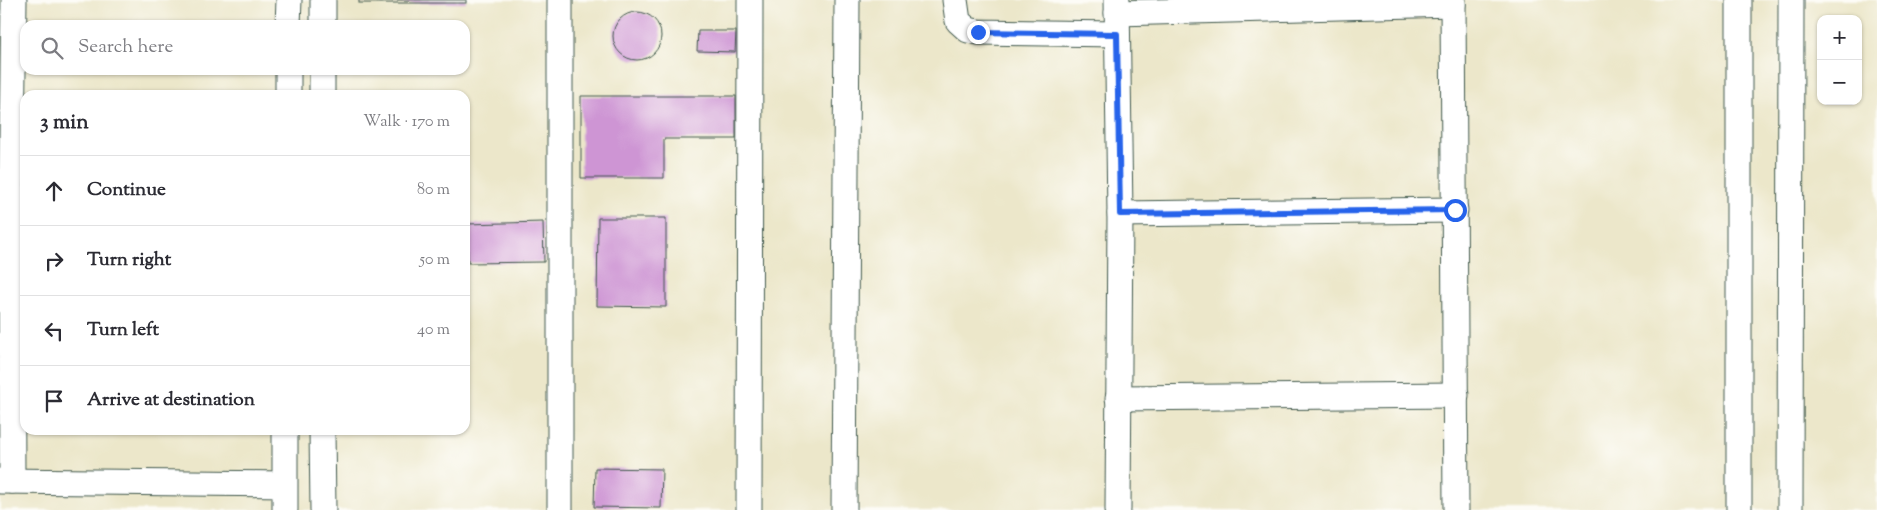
<!DOCTYPE html>
<meta charset="utf-8">
<style>
body{margin:0;font-family:"Sorts Mill Goudy",serif;background:#f7f7f7;color:#2b2b33}
.controls{position:absolute;right:15px;top:15px;display:grid;overflow:hidden;border-radius:10px;box-shadow:0 1px 4px #0004}
.controls button{width:45px;height:45px;display:grid;place-items:center;padding:0;border:0;border-bottom:1px solid #e1e1e2;background:#fff;color:#2b2b33;font:25px sans-serif}
.stop{position:absolute;width:15px;height:15px;margin:-11px;border:4px solid #2563eb;border-radius:50%;background:#fff}
.stop.end{background:#2563eb;border-color:#fff;box-shadow:0 1px 5px #0008}
.list{margin:0;padding:0;list-style:none}
h2{display:flex;justify-content:space-between;align-items:center;height:65px;margin:0;padding:0 20px;font-size:21px}
h2 small{font-size:16px;font-weight:400;color:#7c7c81}
.list li{display:grid;grid-template-columns:32px 1fr auto;gap:15px;align-items:center;box-sizing:border-box;height:70px;padding:0 20px;border-top:1px solid #e1e1e2}
.list b{display:block;font-size:19px;white-space:nowrap}
.list em{font-size:16px;font-style:normal;color:#7c7c81}
.icon{flex:none;width:28px;height:28px;fill:none;stroke:currentColor;stroke-width:2;stroke-linecap:round;stroke-linejoin:round}
.map{position:relative;flex:none;width:1877px;height:510px;overflow:hidden}
.search{position:absolute;background:#fff;box-shadow:0 1px 4px #0004;left:20px;top:20px;width:450px;height:55px;display:flex;align-items:center;gap:12px;box-sizing:border-box;padding:0 18px;border-radius:15px;color:#7c7c81;font-size:19px}
.panel{position:absolute;background:#fff;box-shadow:0 1px 4px #0004;left:20px;top:90px;width:450px;height:345px;border-radius:15px}
.map>svg:first-child{display:block}
</style>
<div class="map">
<svg width="1877" height="510" viewBox="0 0 1877 510">
<rect width="100%" height="100%" fill="#fdfcf7"/>
<filter id="ink" filterUnits="userSpaceOnUse"><feTurbulence type="fractalNoise" baseFrequency=".02" numOctaves="2"/><feDisplacementMap in="SourceGraphic" scale="10" xChannelSelector="R" yChannelSelector="G"/><feConvolveMatrix kernelMatrix="1 2 1 2 8 2 1 2 1" color-interpolation-filters="sRGB"/></filter>
<filter id="wash" filterUnits="userSpaceOnUse"><feTurbulence type="fractalNoise" baseFrequency=".0096" numOctaves="4" result="noise"/><feDisplacementMap in="SourceGraphic" scale="20" xChannelSelector="R" yChannelSelector="G"/><feGaussianBlur stdDeviation="1.12" result="paint"/><feColorMatrix in="noise" values="0 0 0 0 0 0 0 0 0 0 0 0 0 0 0 0 0 1.4 0 .05"/><feComposite in="paint" operator="in"/></filter>
<g filter="url(#wash)">
<rect width="100%" height="100%" fill="#ece7ca"/>
<g id="blocks">
<!-- building -->
<g fill="#ce95d4">
<rect x="359" y="0" width="107" height="3"/>
<circle cx="637" cy="36" r="24"/>
<path d="M698,31H736L735,52L697,51Z"/>
<path d="M581,96H736V139H664V178H581Z"/>
<path d="M598,218H666V307L597,306Z"/>
<path d="M543,222L544,262L468,263L467,224Z"/>
<path d="M595,468L662,469L661,508L594,507Z"/>
</g>
</g>
</g>
<g filter="url(#ink)">
<use href="#blocks" fill-opacity="0" stroke="#3e564a" stroke-width="1"/>
<g fill="none" stroke-linecap="round" stroke-linejoin="round">
<!-- street casing -->
<g stroke="#3e564a" stroke-width="27">
<g id="street">
<path d="M955,0L958,21L968,30L978,32L1117,34"/>
<path d="M1117,0L1120,214L1118,510"/>
<path d="M1453,0L1456,510"/>
<path d="M1117,13L1453,4"/>
<path d="M288,25L289,0"/>
<path d="M323,25V0"/>
<path d="M288,95V70"/>
<path d="M322,95V70"/>
<path d="M1120,214L1455,210"/>
<path d="M1118,398L1456,395"/>
<path d="M322,430L323,510"/>
<path d="M0,481L284,484"/>
<path d="M12,481L11,215L14,0"/>
<path d="M285,510V430"/>
<path d="M560,510V0"/>
<path d="M749,510L750,0"/>
<path d="M844,510L847,0"/>
<path d="M1739,510V0"/>
<path d="M1790,510L1791,0"/>
</g>
</g>
<!-- street -->
<use href="#street" stroke="#fff" stroke-width="25"/>
</g>
</g>
<g fill="none" stroke-linecap="round" stroke-linejoin="round" filter="url(#ink)">
<!-- route -->
<path stroke="#2563eb" stroke-width="6" d="M978,32L1117,34L1120,214L1455,210"/>
</g>
</svg>
<div class="controls">
<button>+</button>
<button>−</button>
</div>
<div class="stop" style="left:1455px;top:210px"></div>
<div class="stop end" style="left:978px;top:32px"></div>
<div class="search"><svg class="icon" aria-label="search" viewBox="0 0 24 24"><circle cx="10" cy="10" r="6"/><path d="M15 15l6 6"/></svg>Search here</div>
<section class="panel">
<h2>3 min<small>Walk · 170 m</small></h2>
<ul class="list">
<li><svg class="icon" aria-label="ahead" viewBox="0 0 24 24"><path d="M12 20V5M6 11l6-6 6 6"/></svg><div><b>Continue</b></div><em>80 m</em></li>
<li><svg class="icon" aria-label="right" viewBox="0 0 24 24"><path d="M7 20v-9h11M14 6l5 5-5 5"/></svg><div><b>Turn right</b></div><em>50 m</em></li>
<li><svg class="icon" aria-label="left" viewBox="0 0 24 24"><path d="M17 20v-9H6M10 6l-5 5 5 5"/></svg><div><b>Turn left</b></div><em>40 m</em></li>
<li><svg class="icon" aria-label="arrive" viewBox="0 0 24 24"><path d="M6 21V4h12l-3 4 3 4H6"/></svg><div><b>Arrive at destination</b></div></li>
</ul>
</section>
</div>
